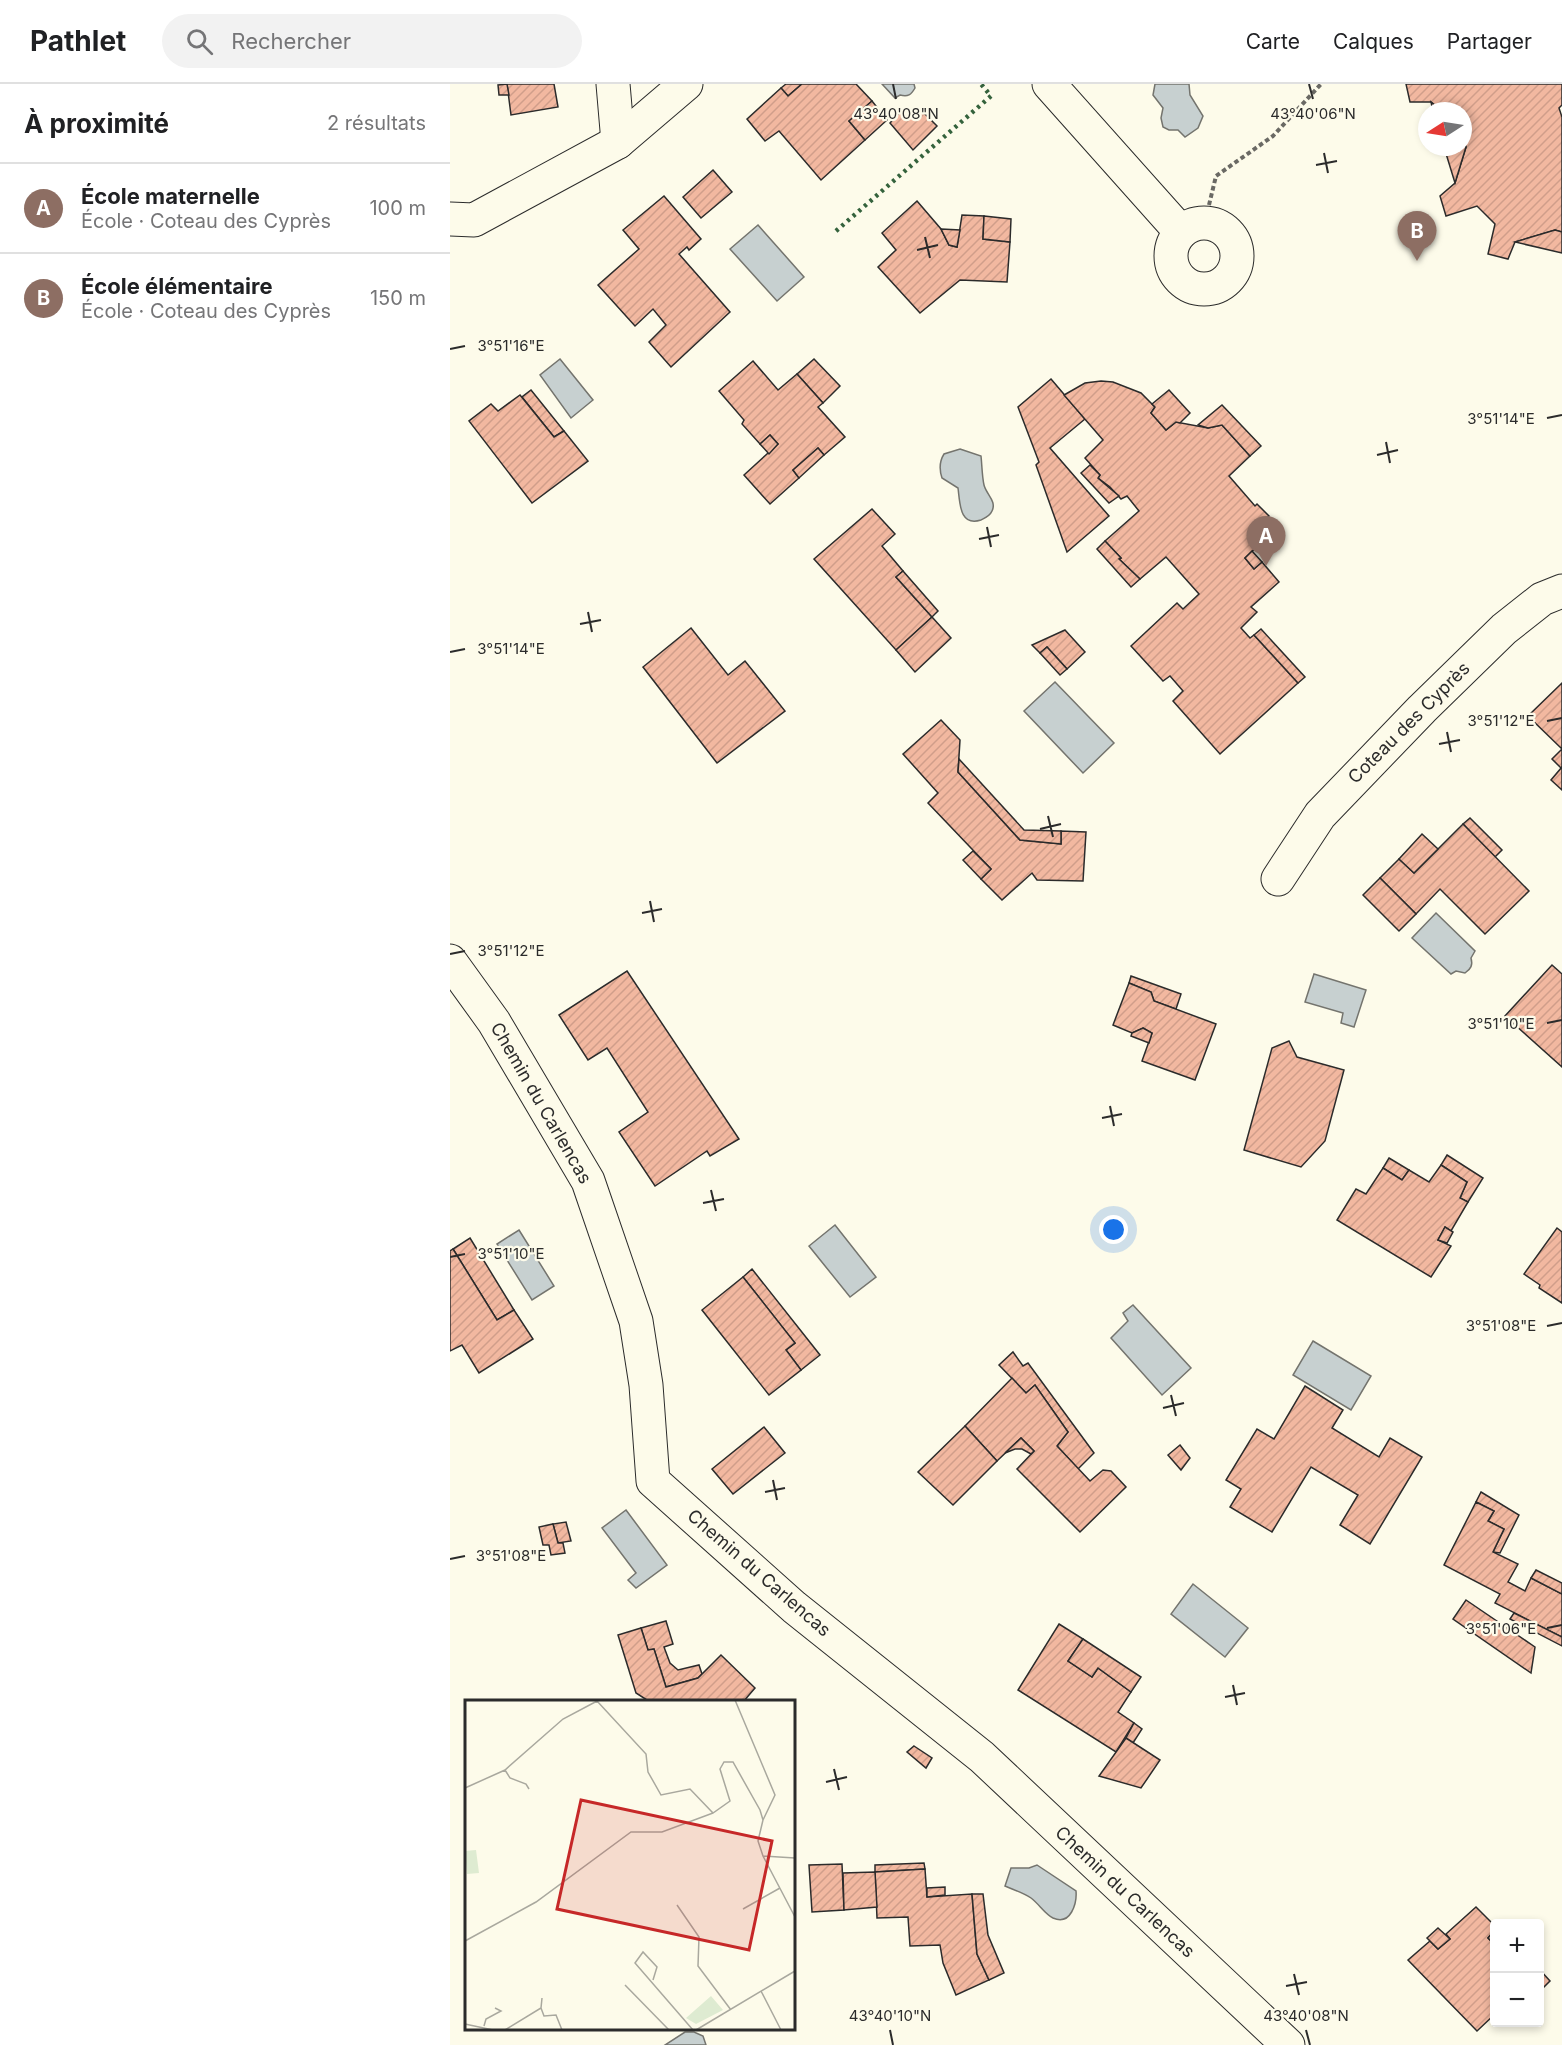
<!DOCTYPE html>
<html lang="fr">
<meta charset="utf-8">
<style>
body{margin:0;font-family:Inter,sans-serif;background:#f2f2f2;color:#202124}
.controls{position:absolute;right:18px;bottom:18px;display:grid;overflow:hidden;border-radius:6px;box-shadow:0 3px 9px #0003}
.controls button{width:54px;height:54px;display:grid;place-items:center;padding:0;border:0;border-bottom:2px solid #e0e0e0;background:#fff;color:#202124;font:30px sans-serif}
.compass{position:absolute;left:968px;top:18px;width:54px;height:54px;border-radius:50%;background:#fff;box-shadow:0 3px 9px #0003;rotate:258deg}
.you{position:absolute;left:664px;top:1146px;width:21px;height:21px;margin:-15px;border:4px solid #fff;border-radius:50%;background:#1a73e8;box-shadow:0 0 0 9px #1a73e833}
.badge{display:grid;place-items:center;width:39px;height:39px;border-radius:50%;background:#c62828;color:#fff;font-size:20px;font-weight:700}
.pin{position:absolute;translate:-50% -50px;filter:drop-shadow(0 2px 3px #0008)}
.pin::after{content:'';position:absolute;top:32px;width:21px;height:18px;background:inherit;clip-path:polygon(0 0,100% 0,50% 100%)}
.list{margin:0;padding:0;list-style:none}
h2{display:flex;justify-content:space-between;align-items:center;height:78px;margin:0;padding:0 24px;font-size:26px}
h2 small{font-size:20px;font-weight:400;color:#757577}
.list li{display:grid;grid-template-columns:39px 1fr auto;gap:18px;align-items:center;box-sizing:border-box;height:90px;padding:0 24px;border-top:2px solid #e0e0e0}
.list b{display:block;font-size:22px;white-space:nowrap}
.list p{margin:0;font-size:20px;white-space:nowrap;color:#757577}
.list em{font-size:20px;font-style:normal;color:#757577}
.icon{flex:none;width:33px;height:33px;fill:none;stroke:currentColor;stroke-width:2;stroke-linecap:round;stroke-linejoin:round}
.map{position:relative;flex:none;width:1112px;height:1961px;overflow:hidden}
header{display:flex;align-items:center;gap:36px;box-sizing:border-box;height:84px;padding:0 30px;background:#fff;border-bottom:2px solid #e0e0e0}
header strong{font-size:28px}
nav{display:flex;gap:33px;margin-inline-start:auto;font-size:21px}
.search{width:420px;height:54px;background:#f2f2f2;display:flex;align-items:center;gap:15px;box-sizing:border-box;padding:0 21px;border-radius:33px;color:#757577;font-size:22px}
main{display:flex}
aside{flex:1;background:#fff}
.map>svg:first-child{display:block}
</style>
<header>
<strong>Pathlet</strong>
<div class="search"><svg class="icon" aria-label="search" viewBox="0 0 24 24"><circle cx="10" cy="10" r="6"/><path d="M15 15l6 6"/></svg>Rechercher</div>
<nav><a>Carte</a><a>Calques</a><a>Partager</a></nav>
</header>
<main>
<aside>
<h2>À proximité<small>2 résultats</small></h2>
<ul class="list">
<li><span class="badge" style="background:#8d6e63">A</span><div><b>École maternelle</b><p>École · Coteau des Cyprès</p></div><em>100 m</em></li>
<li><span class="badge" style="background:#8d6e63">B</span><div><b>École élémentaire</b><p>École · Coteau des Cyprès</p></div><em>150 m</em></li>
</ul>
</aside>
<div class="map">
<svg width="1112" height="1961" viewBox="0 0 1112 1961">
<defs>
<pattern id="building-hatch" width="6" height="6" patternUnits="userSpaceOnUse" patternTransform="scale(1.5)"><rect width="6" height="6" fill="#f2b8a0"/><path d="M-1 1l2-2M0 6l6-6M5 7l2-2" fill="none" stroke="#d09e8a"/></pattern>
</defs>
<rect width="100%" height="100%" fill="#fdfbea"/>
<!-- water -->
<g fill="#c7d0d0" stroke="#74746e" stroke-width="1.5">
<path d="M432,0H464L465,4C461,11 458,13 450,11L445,14Z"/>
<path d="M705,0H739L740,11L753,32L748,44L735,53L728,46H719L713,43L711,34L713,24L703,11Z"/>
<path d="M308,141L354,193L327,217L280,165Z"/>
<path d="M110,275L143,316L121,334L90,291Z"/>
<path d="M510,365L531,372C532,381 532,392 534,401C536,410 547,417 542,427C540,432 535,434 531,436C509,443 510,418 508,404L492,394C489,385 489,378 494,370Z"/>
<path d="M605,598L664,659L633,689L574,627Z"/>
<path d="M986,829L1025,867L1021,874C1023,881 1021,885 1015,889L1006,887L1001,890L962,854Z"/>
<path d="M864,890L916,906L904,943L891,939L893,929L855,918Z"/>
<path d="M385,1141L426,1193L400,1213L359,1162Z"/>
<path d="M69,1146L104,1202L82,1216L47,1160Z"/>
<path d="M683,1221L741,1284L712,1311L661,1254L678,1237L673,1229Z"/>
<path d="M863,1257L921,1292L901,1326L843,1291Z"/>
<path d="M176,1426L217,1481L186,1504L178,1496L186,1489L152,1444Z"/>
<path d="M743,1500L798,1544L775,1573L721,1530Z"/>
<path d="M587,1781L626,1807C627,1819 621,1842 603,1834C595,1830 589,1820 581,1814C574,1809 564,1806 555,1802L561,1784H579Z"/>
<path d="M235,1948H244L253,1952L256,1961H215Z"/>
</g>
<!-- building -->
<g fill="url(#building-hatch)" stroke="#2b2b2b" stroke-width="1.5">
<path d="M57,0H104L108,23L61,31Z"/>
<path d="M57,0L59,11H49L48,1Z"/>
<path d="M336,0H352L338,12L331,4Z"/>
<path d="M352,0H406L422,17L399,37L415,56L371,96L329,47L315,57L297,35L331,4L338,12Z"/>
<path d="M956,0H1112V21L1109,24L1112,33V148L1105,146L1065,158L1058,175L1038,170L1045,140L1027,122L996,132L990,112L1005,99L1016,63L1013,55V27H992L981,18H960Z"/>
<path d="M422,17L437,36L415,56L399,37Z"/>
<path d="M981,18L992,27H983Z"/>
<path d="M470,25L487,42L463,66L440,39L451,27L459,35Z"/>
<path d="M1013,55L1016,63L1005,99L994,63H1013Z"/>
<path d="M263,86L282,108L251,134L233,113Z"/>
<path d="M214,112L251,155L239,166L237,163L229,170L280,228L221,283L199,258L216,241L203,225L185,242L148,201L189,165L173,146Z"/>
<path d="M467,117L491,145L499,161L507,163L512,131L534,132L533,155L560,158L557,198L510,196L470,229L428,183L446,166L432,149Z"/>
<path d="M534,132L561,135L560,158L533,155Z"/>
<path d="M491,145L510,146L507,163L499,161Z"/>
<path d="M1105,146L1112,148V169L1065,158Z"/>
<path d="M364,275L390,302L373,319L347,290Z"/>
<path d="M303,277L328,306L347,290L373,319L368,323L395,353L374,371L368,364L343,386L349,394L320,420L294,391L328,360L320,351L310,360L292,340L294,336L269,307Z"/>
<path d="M601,295L635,335L600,364L659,432L617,468L586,381L589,378L568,323Z"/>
<path d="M651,297L663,298L691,309L705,323L701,329L716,346L726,338L758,344L772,341L800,372L779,392L805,422L807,420L819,432L817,434L826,445L795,474L804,485L812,478L829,498L801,523L807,528L791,544L800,554L804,551L848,599L770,670L723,617L733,607L720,592L713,597L681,562L727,519L733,525L749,510L716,473L690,495L669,475L671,474L655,457L689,427L677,412L671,415L660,403L648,394L650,391L635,374L653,356L614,311L635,299Z"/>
<path d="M81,306L114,347L104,353L72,313Z"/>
<path d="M719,306L740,329L730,339L726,338L716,346L701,329L705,323L702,320Z"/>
<path d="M70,311L104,353L114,347L138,377L82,419L19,337L41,320L48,327Z"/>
<path d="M772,321L811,362L800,372L772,341L758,344L748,341Z"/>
<path d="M320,351L328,360L319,370L310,360Z"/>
<path d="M368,364L374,371L349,394L343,386Z"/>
<path d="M640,381L650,391L648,394L669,412L659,419L631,389Z"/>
<path d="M422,425L445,450L432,462L453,487L446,493L482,533L446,566L364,475Z"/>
<path d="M655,457L671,474L669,475L690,495L681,503L647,465Z"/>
<path d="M802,467L812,478L804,485L795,474Z"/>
<path d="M453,487L488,527L482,533L446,493Z"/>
<path d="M482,533L501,554L465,588L446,566Z"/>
<path d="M241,544L278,591L295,577L335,627L267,679L193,583Z"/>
<path d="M811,545L855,593L848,599L804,551Z"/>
<path d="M615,546L635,568L617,585L597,563L590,569L582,561Z"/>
<path d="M597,563L617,585L610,591L590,569Z"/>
<path d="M1112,599V665L1078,632Z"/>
<path d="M491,636L510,656L508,688L570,756L611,760V747L636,748L633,797L587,796L582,789L552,816L531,795L541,785L478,719L488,709L453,670Z"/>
<path d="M1112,665V683L1111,684L1102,675Z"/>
<path d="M509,675L574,746L611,747V760L570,756L508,688Z"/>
<path d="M1112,683V706L1101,696Z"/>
<path d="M1020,734L1052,766L1045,773L1013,740Z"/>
<path d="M1013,740L1079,807L1035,850L990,805L966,830L930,794L949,775L964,789Z"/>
<path d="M972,750L988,765L964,789L949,775Z"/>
<path d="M523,767L541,785L531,795L513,776Z"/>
<path d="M930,794L966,830L949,847L913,811Z"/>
<path d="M1102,881L1112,890V983L1055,932Z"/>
<path d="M177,887L289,1055L260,1072L257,1067L205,1102L169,1048L198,1028L157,964L138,976L109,931Z"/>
<path d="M681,892L731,910L726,925L704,917L701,908L679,899Z"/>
<path d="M679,899L701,908L704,917L766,940L745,996L692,977L702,949L693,944L682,949L663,941Z"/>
<path d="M693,944L702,949L699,959L681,952L682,949Z"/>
<path d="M839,957L847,973L894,986L875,1057L851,1083L794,1066L822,964Z"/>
<path d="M997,1071L1033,1094L1018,1118L1010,1114L1017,1098L991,1081Z"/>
<path d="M939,1074L959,1086L952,1096L933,1084Z"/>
<path d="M991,1081L1017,1098L1010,1114L1018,1118L1001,1147L995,1143L988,1156L1001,1162L981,1193L887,1136L906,1105L916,1110L933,1084L952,1096L959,1086L979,1098Z"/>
<path d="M995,1143L1003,1148L997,1159L988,1156Z"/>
<path d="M1107,1144L1112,1148V1219L1089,1204L1090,1201L1074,1190Z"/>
<path d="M20,1154L64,1226L47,1236L3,1165Z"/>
<path d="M3,1165L47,1236L64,1226L83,1255L29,1289L12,1261L0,1267V1167Z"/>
<path d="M302,1185L370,1271L351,1286L336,1266L345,1259L293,1193Z"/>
<path d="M293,1193L345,1259L336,1266L351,1286L319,1311L252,1226Z"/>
<path d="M563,1268L573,1282L578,1279L644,1369L628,1385L607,1362L618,1348L585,1301L576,1309L549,1281Z"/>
<path d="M562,1294L576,1309L585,1301L618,1348L607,1362L640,1397L653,1386L661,1387L676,1403L630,1448L567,1385L584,1367L571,1354L547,1377L515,1342Z"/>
<path d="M855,1302L893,1326L882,1344L929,1373L940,1354L972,1373L920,1460L890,1441L908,1411L861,1383L822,1448L780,1423L791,1405L776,1396L807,1345L824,1355Z"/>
<path d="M515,1342L547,1377L503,1421L468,1388Z"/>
<path d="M314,1343L335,1369L283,1410L262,1385Z"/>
<path d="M571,1354L584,1367L581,1370L572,1365H565L555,1369Z"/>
<path d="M730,1361L740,1374L731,1386L718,1371Z"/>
<path d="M1031,1408L1069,1431L1050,1469L1043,1468L1054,1445L1038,1437L1044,1427L1026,1418Z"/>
<path d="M1026,1418L1044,1427L1038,1437L1054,1445L1043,1468L1068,1480L1058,1498L1075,1507L1081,1494L1112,1510V1553L1045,1519L1050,1510L994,1481Z"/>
<path d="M116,1438L121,1457L108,1459L103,1440Z"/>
<path d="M103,1440L108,1459H113L115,1469L101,1471L99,1461H93L89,1443Z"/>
<path d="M1086,1486L1112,1499V1510L1081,1494Z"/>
<path d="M1016,1516L1085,1563L1081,1589L1003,1535Z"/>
<path d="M1064,1529L1112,1553V1562L1060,1535Z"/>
<path d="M216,1537L223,1560L214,1563L220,1579L228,1586L249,1581L252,1590L248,1594L216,1603L204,1565L198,1566L191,1544Z"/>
<path d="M609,1540L633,1555L618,1577L642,1593L648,1584L681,1608L668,1628L684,1639L666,1668L568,1606Z"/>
<path d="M191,1544L198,1566L204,1565L216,1603L248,1594L271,1571L305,1604L293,1618H200L186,1609L168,1551Z"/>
<path d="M633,1555L691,1593L681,1608L648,1584L642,1593L618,1577Z"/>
<path d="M684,1639L692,1645L683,1659L676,1654Z"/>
<path d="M676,1654L710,1676L691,1704L649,1692Z"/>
<path d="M464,1662L482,1674L476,1684L457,1668Z"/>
<path d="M474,1779L475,1785L425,1788V1781Z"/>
<path d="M392,1780L394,1826L362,1828L359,1781Z"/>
<path d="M475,1785L477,1813L522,1810L527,1870L539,1896L506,1911L493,1879L490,1861L460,1862L458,1833L427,1834L425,1788Z"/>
<path d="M425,1788L427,1823L394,1826L393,1789Z"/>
<path d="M495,1803V1811L477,1813V1804Z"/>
<path d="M522,1810H533L538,1851L554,1889L539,1896L527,1870Z"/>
<path d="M1026,1823L1044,1841V1847L1038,1854L1044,1860V1931L1027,1947L958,1876L980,1857L988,1865L1000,1855L996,1850Z"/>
<path d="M988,1844L1000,1855L988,1865L977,1854Z"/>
<path d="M1044,1847V1860L1038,1854Z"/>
<path d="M1090,1886L1100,1897L1091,1906L1090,1905Z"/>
</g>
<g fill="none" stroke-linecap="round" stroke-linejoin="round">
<!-- minor casing -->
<g stroke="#2b2b2b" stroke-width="35">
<g id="minor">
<path d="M163,0L168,58"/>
<path d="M599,0L731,148"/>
<path d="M0,135L24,136L168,58L236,0"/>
<circle cx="754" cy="172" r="33"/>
<path d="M828,795L870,731L972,625L1054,545L1092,515L1112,507"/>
<path d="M0,877L44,938L138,1097L186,1237L196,1301L203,1397L344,1523L532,1673L838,1961"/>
</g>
</g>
<!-- path -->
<path stroke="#6a6964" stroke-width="4" stroke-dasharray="4.5 3" stroke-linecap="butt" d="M759,121L766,92L823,52L871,0"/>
<!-- minor -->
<use href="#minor" stroke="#fdfbea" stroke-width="33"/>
<!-- hedge -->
<path stroke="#34623c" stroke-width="4.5" stroke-dasharray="3 4.5" stroke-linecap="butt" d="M386,147L541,12L531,0"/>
</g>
<!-- ticks -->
<path fill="none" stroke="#2b2b2b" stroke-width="2" d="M443,0L446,15M859,0L863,15M874,69L878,89M866,81L887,77M475,153L480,174M467,166L488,161M0,265L15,262M1097,334L1112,331M936,358L940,379M927,371L948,366M537,443L541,463M529,455L549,451M138,528L142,548M130,540L151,536M0,568L15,565M1097,637L1112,634M997,648L1001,668M989,660L1010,656M598,732L603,753M590,745L611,740M200,817L204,838M192,829L212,825M0,870L15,867M1097,939L1112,936M660,1022L664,1042M652,1034L672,1030M261,1106L266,1127M253,1119L274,1115M0,1173L15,1170M1097,1242L1112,1239M721,1311L726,1332M713,1324L734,1319M323,1396L327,1416M315,1408L335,1404M0,1475L15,1472M1097,1544L1112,1541M783,1601L787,1621M775,1613L795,1609M384,1685L389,1706M376,1698L397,1693M844,1890L849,1911M836,1902L857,1898M440,1946L443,1961M856,1946L860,1961"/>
<g text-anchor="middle" stroke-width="4.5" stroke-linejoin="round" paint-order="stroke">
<!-- street labels -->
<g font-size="18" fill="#2b2b2b" stroke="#fdfbea">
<text transform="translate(959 639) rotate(-45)" y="6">Coteau des Cyprès</text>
<text transform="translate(91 1019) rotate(60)" y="6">Chemin du Carlencas</text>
<text transform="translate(309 1489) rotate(41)" y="6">Chemin du Carlencas</text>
<text transform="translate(675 1808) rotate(43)" y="6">Chemin du Carlencas</text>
</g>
</g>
<!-- overview -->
<g transform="translate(15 1616)">
<rect width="330" height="330" fill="#fdfbea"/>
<path d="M11,150L14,173L2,174L0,151ZM246,296L258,310L231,324L221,318Z" fill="#deebd1"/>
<path fill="none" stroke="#a9a89e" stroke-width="1.5" d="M270,0L310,95L298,120M132,1L181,54L183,72L196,95L225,89L248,113L265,101L255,69L259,62H268L295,110L298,120L293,141L298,156L330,217M40,70L45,78L61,84L64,89M0,88L40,70L98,19L134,0M298,156L330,158M212,205L234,237L233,266L266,310M278,209L315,188M0,241L71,202L166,132H197L248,113M188,280L192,267L178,252L170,263L228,330M160,285L204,330M296,291L316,330M76,308L79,316L91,315L97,330M0,324L28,330M19,326L21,319L36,311L30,308M40,330L76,308L77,298M231,330L330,271"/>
<path fill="#c62828" fill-opacity="0.15" stroke="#c62828" stroke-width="3" d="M116,100L307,141L284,250L92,209Z"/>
<rect width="330" height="330" fill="none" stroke="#2b2b2b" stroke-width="3"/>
</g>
<g font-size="15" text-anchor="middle" fill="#2b2b2b" stroke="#fdfbea" stroke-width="4.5" stroke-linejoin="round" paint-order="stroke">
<text x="446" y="35">43°40'08"N</text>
<text x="863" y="35">43°40'06"N</text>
<text x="61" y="267">3°51'16"E</text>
<text x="1051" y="340">3°51'14"E</text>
<text x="61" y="570">3°51'14"E</text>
<text x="1051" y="642">3°51'12"E</text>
<text x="61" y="872">3°51'12"E</text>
<text x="1051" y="945">3°51'10"E</text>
<text x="61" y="1175">3°51'10"E</text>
<text x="1051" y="1247">3°51'08"E</text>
<text x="61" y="1477">3°51'08"E</text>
<text x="1051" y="1550">3°51'06"E</text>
<text x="440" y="1937">43°40'10"N</text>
<text x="856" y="1937">43°40'08"N</text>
</g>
</svg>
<div class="controls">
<button>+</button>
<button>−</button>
</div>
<svg class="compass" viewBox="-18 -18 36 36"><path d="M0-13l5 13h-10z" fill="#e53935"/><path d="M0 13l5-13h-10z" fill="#757577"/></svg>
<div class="you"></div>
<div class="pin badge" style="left:816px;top:482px;background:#8d6e63">A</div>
<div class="pin badge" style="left:967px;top:177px;background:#8d6e63">B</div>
</div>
</main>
